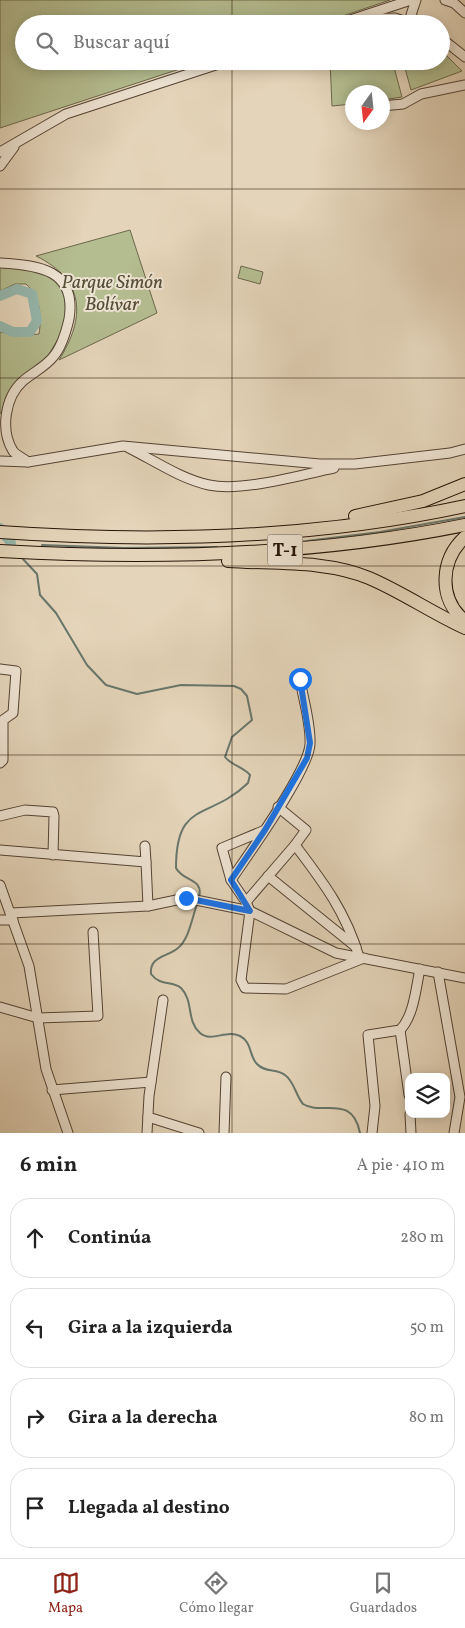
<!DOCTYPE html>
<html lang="es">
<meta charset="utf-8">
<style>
body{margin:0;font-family:Vollkorn,serif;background:#f6f6f6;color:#222}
.controls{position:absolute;right:15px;bottom:15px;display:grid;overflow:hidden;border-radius:10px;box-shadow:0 2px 12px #0003}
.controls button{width:45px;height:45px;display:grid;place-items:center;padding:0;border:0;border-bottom:1px solid #e0e0e0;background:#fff;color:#222;font:25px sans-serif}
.compass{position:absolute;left:345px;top:85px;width:45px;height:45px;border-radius:50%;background:#fff;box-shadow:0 2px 12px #0003;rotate:195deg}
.stop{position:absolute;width:15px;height:15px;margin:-11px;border:4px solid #1a73e8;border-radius:50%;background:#fff}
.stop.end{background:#1a73e8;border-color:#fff;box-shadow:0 1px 5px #0008}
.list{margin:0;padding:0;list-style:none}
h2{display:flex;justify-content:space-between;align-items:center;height:65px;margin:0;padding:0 20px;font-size:21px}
h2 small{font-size:16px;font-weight:400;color:#767676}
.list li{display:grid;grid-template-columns:32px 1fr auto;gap:15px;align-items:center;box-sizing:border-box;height:80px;margin:0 10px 10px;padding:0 10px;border:1px solid #e0e0e0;border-radius:20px}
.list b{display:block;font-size:19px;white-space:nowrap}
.list em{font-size:16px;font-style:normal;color:#767676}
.icon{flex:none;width:28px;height:28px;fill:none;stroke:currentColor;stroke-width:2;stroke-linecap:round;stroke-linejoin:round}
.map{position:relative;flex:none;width:465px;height:1133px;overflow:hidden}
.search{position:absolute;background:#fff;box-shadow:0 2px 12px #0003;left:15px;right:15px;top:15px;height:55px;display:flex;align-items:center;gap:12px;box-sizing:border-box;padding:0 18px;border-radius:28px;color:#767676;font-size:19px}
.sheet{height:425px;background:#fff}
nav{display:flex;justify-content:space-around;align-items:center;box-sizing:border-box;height:70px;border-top:1px solid #e0e0e0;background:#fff;font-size:14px;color:#767676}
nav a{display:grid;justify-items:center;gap:2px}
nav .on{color:#8f2418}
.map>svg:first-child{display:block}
</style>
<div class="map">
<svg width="465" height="1133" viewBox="0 0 465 1133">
<rect width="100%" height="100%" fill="#e4d4b9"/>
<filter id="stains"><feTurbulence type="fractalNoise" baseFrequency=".004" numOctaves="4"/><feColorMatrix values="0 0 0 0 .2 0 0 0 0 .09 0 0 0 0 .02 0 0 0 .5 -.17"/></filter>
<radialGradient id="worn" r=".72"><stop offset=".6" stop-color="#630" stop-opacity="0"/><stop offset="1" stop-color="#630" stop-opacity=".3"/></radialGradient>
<!-- green -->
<g fill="#b4bd90" stroke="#6c684c">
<path d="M0,0H390L319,24H24V61H204L0,128Z"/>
<path d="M441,50L462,71L411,90L403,61H441Z"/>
<path d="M330,61H389L394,67L402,97L383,100L382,92H352V104L332,106Z"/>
<path d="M130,230L157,313L59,360C86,317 85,280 36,256Z"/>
<path d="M0,266L43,272L59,282L70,304L61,334L49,354L40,366L20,381L0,414V332L21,336L39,334C42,315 40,297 26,284H15L0,291Z"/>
<path d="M241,266L263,272L260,284L238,278Z"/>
</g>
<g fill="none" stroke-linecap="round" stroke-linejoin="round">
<!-- stream -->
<g stroke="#68766b" stroke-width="2">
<path d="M282,544L380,532L465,517"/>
<path d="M42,545L124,548L217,547"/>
<path d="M22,558L37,574L40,595L56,613L87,665L106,685L137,694L181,685L234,686L241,689L247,696L252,720L232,737L225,757C231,765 243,767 250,775L248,783C209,821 176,799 176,868C183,882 204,878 199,897"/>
<path d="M197,904C192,918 189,939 178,948C168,957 149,956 151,974C161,987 172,980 181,988C194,1001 186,1021 200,1033C212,1043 226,1029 240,1036C252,1042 249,1056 257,1064C265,1073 277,1068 285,1075C294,1081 296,1096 303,1104C322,1116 352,1093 360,1133"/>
</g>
<!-- river -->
<g stroke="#95b8ae" stroke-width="10">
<path d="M0,296L17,289L32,294L37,321L30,332H13L0,326"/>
<path d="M0,528L11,543"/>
</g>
<!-- minor casing -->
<g stroke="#544334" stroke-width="11">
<g id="minor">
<path d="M416,0L411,15L417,24"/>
<path d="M445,0L454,3L465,13"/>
<path d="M365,19L395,18L413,24"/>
<path d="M338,24L411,0"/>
<path d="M441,38L465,57"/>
<path d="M382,106L403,104L421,94L465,85"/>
<path d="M0,152L66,114L228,61"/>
<path d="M0,166L14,147"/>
<path d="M0,263C39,265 77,270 69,319C66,332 62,347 53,357C45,367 32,373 23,381C5,397 0,430 13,451C16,455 23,458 28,462"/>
<path d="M129,448C155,461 181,479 209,485C243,492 299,475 334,468"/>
<path d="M0,461L28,462L123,446L320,464H355L450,453L465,449"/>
<path d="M0,669L16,671L13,713L3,720V760L0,763"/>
<path d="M278,807L306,830L295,845C323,882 346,912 359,957"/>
<path d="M0,816L25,810L53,812L54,816L53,855"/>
<path d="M265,830L222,848L231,880C248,855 309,770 310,744C311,723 303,699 300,679"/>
<path d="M145,846L146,862"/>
<path d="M0,850L146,862L148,906"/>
<path d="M268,876L356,947"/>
<path d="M231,880L246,902L295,845"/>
<path d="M0,885L29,966L46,1069L68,1133"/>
<path d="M246,902L250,911L241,980L245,988L286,989L364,958"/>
<path d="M11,913L148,906L186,898L250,911L336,953L465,978"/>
<path d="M0,920H13"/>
<path d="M438,972L460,1097L454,1133"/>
<path d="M0,1007L38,1018L98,1016L93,932"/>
<path d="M400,1030L409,1095"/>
<path d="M52,1090L151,1082"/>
<path d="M410,1114L411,1133"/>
<path d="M148,1117L199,1133"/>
<path d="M147,1133L149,1096L163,1000"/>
<path d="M224,1133L226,1077"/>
<path d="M372,1133L375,1106L368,1035L400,1030C414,1016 416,987 420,969"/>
</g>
</g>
<!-- highway casing -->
<g stroke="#241307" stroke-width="14">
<g id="highway">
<path d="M355,516L423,501L465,484"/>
<path d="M0,532C155,543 312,539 465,506"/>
<path d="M465,537C440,560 438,599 465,621"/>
<path d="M0,551C156,560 312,556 465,525"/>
<path d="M228,561C274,564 326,560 369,578C402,592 432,613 465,628"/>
</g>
</g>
<!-- minor -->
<use href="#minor" stroke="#ede3d2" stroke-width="9"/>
<!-- highway -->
<use href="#highway" stroke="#e4d4b9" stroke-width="12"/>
</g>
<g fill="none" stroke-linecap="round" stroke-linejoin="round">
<!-- route -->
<path stroke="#1a73e8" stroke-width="6" d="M186,898L250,911L231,880L265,830L307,758L310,743L300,679"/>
</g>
<!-- grid -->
<path fill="none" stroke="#241307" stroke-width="1" stroke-opacity="0.55" d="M232,0V24M232,61V1133M0,189H465M0,378H465M0,566H465M0,755H465M0,944H465"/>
<g text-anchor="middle" stroke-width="4" stroke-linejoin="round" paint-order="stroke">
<!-- shield labels -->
<rect fill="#ede3d2" stroke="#605144" stroke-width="1" x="267.5" y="534.5" width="35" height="31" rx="4"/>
<g font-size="18" font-weight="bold" fill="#241307">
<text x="285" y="556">T-1</text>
</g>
<!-- park labels -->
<g font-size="19" font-style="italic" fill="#564e37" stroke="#ede3d2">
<text x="112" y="288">Parque Simón<tspan x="112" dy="22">Bolívar</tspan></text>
</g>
</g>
<rect width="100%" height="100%" filter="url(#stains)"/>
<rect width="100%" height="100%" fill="url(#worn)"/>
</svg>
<div class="controls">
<button><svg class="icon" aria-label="layers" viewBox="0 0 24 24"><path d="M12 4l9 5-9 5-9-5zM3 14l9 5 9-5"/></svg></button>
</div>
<svg class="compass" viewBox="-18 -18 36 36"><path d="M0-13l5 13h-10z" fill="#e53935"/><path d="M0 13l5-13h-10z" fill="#767676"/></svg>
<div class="stop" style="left:300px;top:679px"></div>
<div class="stop end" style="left:186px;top:898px"></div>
<div class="search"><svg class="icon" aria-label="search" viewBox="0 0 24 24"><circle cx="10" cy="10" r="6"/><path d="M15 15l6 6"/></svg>Buscar aquí</div>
</div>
<section class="sheet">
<h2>6 min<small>A pie · 410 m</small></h2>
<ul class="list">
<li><svg class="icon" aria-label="ahead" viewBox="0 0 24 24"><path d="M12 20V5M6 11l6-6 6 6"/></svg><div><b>Continúa</b></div><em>280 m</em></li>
<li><svg class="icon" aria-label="left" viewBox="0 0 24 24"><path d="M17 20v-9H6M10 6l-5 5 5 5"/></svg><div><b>Gira a la izquierda</b></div><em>50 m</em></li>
<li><svg class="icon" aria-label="right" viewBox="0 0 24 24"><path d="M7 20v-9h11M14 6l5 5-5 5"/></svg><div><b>Gira a la derecha</b></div><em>80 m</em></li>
<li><svg class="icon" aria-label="arrive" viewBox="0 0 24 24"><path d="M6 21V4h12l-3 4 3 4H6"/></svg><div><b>Llegada al destino</b></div></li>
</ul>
</section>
<nav>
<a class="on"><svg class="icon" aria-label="map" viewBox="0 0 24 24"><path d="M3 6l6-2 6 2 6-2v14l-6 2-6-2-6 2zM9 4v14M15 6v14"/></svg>Mapa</a>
<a><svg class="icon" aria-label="directions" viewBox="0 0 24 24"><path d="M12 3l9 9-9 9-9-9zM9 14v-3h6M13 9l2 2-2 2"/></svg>Cómo llegar</a>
<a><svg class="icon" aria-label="saved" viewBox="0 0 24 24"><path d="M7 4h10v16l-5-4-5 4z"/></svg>Guardados</a>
</nav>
